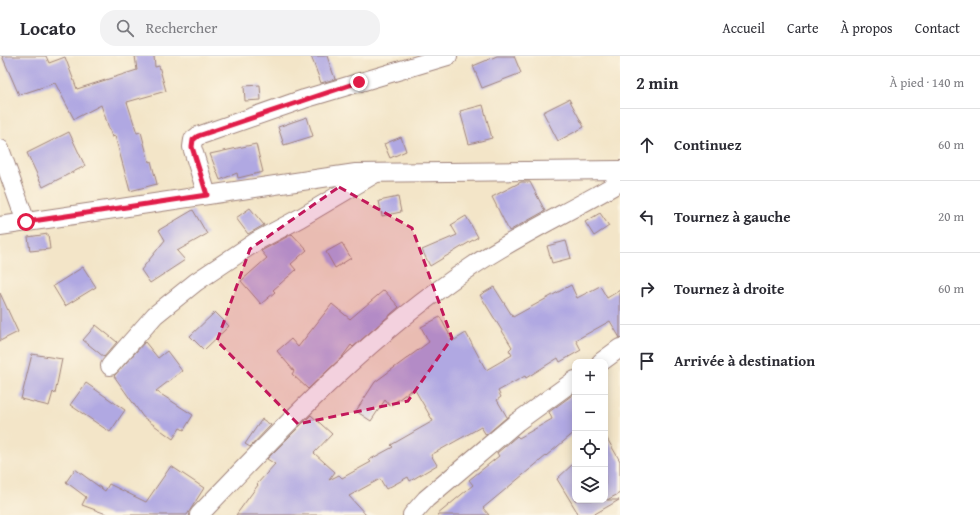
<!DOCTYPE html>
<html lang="fr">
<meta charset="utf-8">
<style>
body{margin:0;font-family:"Gentium Book Plus",serif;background:#f2f2f3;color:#2b2b33}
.controls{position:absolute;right:12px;bottom:12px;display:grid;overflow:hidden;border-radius:8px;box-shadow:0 2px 10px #0003}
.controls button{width:36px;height:36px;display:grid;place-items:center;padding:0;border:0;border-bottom:1px solid #e1e1e2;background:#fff;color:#2b2b33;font:20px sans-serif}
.stop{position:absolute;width:12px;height:12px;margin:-9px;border:3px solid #e11d48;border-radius:50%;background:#fff}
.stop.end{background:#e11d48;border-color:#fff;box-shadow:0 1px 4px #0008}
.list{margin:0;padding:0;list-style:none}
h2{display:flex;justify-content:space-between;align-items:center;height:52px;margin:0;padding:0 16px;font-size:17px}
h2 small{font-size:13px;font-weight:400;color:#7c7c81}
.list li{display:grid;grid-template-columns:26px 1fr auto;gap:12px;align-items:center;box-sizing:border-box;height:72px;padding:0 16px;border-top:1px solid #e1e1e2}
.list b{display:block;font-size:15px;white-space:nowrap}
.list em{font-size:13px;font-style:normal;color:#7c7c81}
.icon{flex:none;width:22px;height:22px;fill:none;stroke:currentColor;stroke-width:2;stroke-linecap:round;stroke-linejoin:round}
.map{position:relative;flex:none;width:620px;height:459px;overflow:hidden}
header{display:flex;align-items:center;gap:24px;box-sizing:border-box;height:56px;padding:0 20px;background:#fff;border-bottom:1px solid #e1e1e2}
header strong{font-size:19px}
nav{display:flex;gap:22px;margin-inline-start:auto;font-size:14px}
.search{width:280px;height:36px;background:#f2f2f3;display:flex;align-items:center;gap:10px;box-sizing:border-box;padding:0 14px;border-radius:16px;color:#7c7c81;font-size:15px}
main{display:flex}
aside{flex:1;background:#fff}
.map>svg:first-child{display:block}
</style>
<header>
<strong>Locato</strong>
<div class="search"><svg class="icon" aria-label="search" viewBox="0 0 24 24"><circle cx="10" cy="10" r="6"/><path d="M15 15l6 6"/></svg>Rechercher</div>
<nav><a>Accueil</a><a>Carte</a><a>À propos</a><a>Contact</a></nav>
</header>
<main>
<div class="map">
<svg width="620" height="459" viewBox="0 0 620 459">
<rect width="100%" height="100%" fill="#fcf5e5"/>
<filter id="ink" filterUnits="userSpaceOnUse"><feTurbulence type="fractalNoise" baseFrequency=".025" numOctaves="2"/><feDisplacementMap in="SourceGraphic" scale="8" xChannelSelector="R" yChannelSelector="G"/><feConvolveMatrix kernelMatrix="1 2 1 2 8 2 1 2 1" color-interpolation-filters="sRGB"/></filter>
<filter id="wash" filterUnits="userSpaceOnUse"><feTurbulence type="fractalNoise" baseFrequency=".012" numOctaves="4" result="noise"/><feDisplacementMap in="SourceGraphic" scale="16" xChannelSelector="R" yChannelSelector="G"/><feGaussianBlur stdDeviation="0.9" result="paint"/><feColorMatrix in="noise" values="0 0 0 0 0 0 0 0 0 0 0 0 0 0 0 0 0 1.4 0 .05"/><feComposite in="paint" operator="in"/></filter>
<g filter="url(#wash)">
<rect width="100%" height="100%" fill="#f3e5c8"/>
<g id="blocks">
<!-- building -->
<g fill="#b0a8e2">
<path d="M2,0H46L49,7L65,1L77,33L137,14L135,0H154L155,11L159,10L166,35L127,46L137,77L141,76L149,106L151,105L157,128L130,135L115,80L112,81L101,49L74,63L55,27L19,39Z"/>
<path d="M311,0H327L335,23L321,27Z"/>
<path d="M497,0H514L521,17L482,32L473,10Z"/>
<path d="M260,29L261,44L245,45L244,30Z"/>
<path d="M569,43L584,71L558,85L543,56Z"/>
<path d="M483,49L492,82L469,88L460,55Z"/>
<path d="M307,61L313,80L284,89L278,71Z"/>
<path d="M69,76L85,110L43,131L27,97Z"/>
<path d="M401,81L406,95L390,102L384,88Z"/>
<path d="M256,88L263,116L238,122L237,117L220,124L210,98Z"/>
<path d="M521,126H530L545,155L509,175L492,141Z"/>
<path d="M398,141L401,156L382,160L379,145Z"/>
<path d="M250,152L264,169L248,178L236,162Z"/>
<path d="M193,154L207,178L177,195L185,204L150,227L141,214L165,184L159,174Z"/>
<path d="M600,157L609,170L594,180L585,166Z"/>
<path d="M466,160L478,181L430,210L422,194L457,179L451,169Z"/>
<path d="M48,178L50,193L30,195L28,181Z"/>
<path d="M292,178L307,194L291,208L296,214L273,234L275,236L261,248L241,225L267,202L261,195Z"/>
<path d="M566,185L571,202L552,207L547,190Z"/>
<path d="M342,187L351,202L335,212L326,196Z"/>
<path d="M83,211L96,231L65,250L53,230Z"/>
<path d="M571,229L577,242L600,230L607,242L620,234V282L610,265L576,284L581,294L560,306L558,302L526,322L525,320L498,335L501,341L497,344L507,361L486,379L481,371L431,399L437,409L410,425L408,421L386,433L380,423L349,440L366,459H236L258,429L257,428L275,408L267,403L311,359L332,378L314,397L335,416L329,424L339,419L342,422L371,406L369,404L393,391L391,389L433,365L415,334L412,336L411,334L390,350L385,344L371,365L356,355L375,326L429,286L421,271L440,261L453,285L466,277L486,314L512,299L509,294L512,291L480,239L494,231L513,261Z"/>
<path d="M384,234L399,251L353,291L351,289L342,301L308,333L292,318L294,315L277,295L291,283L298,291L332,248L350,263Z"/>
<path d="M0,237L18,276L0,285Z"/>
<path d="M215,256L229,270L204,294L190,280Z"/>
<path d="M96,269L117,286L104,301L83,284Z"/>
<path d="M145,286L158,302L167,295L182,315L156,335L193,359L184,374L180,372L173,383L143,361L114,320Z"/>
<path d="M32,298L62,303L55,338L53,336L49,350L21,343Z"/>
<path d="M86,327L125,354L110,376L70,349Z"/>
<path d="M575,337V376L483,452L489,459H437L473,429L469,424L499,400L497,397L517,380L519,382L552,363L549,356Z"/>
<path d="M262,363L271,369L250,391L245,388Z"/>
<path d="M605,379L620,405V437L607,444H619L593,459H579L557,423L575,406V444H605Z"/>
<path d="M171,410L204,432L187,459H109L82,449L86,441L66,426L75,413L105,435L109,428L146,446Z"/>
</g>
</g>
</g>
<g filter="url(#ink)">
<use href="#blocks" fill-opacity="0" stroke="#9e827a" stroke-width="1"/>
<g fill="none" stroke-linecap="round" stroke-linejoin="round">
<!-- minor casing -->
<g stroke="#9e827a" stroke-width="20">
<g id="minor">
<path d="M0,93L26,166"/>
<path d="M207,139L192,91L193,84L198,80L304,43L448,0"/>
<path d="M0,170L356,117L620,114"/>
<path d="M601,306L620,292"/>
<path d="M110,310L155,259L196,226L257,185L300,162L376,117"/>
<path d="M199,459C284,370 368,280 471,211C518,179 571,155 620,126"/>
<path d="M412,459L426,443L517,366L575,324"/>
</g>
</g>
<!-- minor -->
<use href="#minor" stroke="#fff" stroke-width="18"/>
</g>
</g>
<g fill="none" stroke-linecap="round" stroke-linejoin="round" filter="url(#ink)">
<!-- route -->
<path stroke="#e11d48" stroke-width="5" d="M26,166L207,139L192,91L193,84L198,80L359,26"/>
</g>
<!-- marked area -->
<path fill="#c2185b" fill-opacity="0.2" stroke="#c2185b" stroke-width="3" stroke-dasharray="8 5" stroke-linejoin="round" d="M339,131L412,172L452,282L408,345L298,368L217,285L250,193Z"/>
</svg>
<div class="controls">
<button>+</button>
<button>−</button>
<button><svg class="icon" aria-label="locate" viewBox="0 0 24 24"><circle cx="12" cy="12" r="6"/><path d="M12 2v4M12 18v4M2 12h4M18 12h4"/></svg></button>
<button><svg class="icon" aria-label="layers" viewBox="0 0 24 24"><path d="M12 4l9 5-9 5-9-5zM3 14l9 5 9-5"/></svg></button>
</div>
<div class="stop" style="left:26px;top:166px"></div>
<div class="stop end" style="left:359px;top:26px"></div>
</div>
<aside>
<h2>2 min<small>À pied · 140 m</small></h2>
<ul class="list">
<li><svg class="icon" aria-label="ahead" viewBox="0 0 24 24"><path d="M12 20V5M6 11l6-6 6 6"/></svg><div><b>Continuez</b></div><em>60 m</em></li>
<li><svg class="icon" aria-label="left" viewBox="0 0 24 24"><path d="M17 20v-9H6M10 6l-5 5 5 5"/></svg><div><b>Tournez à gauche</b></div><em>20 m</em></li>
<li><svg class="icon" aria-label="right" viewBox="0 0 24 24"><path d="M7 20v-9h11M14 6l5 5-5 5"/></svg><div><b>Tournez à droite</b></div><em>60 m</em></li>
<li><svg class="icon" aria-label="arrive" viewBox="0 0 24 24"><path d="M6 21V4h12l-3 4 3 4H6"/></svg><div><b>Arrivée à destination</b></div></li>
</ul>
</aside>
</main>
